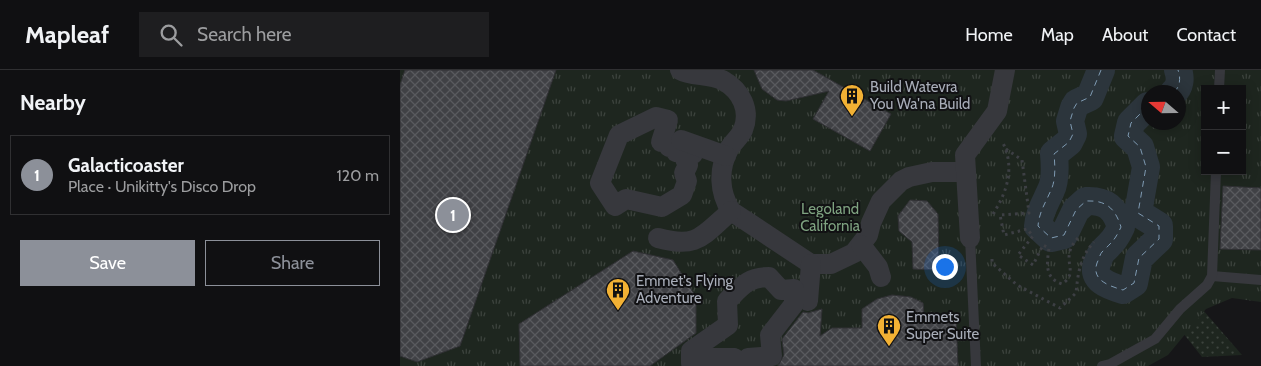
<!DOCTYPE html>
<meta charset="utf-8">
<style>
body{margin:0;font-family:Cabin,sans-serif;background:#1e1e20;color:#f1f3f6}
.controls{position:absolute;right:15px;top:15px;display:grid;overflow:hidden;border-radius:0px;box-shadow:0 2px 12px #0003}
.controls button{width:45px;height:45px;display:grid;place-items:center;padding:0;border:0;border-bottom:1px solid #303032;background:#101012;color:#f1f3f6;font:25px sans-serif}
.compass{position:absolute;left:741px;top:15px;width:45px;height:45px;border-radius:50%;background:#101012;box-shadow:0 2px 12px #0003;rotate:290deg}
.you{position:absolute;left:544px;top:196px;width:18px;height:18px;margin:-12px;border:4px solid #fff;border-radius:50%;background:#1a73e8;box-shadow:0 0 0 8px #1a73e833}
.badge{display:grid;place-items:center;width:32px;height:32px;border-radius:50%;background:#8c9099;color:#fff;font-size:16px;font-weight:700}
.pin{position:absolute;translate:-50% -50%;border:2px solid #fff;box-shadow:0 1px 5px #0006}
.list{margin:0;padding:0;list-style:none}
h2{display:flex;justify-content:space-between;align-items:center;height:65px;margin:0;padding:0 20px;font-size:21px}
h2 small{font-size:16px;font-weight:400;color:#9c9d9f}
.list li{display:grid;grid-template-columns:32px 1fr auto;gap:15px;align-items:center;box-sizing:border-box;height:80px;margin:0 10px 10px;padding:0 10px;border:1px solid #303032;border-radius:0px}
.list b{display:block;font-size:19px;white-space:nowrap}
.list p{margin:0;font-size:16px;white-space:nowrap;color:#9c9d9f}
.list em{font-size:16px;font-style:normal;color:#9c9d9f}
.actions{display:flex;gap:10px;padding:15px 20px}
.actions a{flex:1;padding:11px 0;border:1px solid #8c9099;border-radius:0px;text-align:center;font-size:18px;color:#8c9099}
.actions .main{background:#8c9099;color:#fff}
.icon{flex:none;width:28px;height:28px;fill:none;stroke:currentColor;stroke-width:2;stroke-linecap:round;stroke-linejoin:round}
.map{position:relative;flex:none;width:861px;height:296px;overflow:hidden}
header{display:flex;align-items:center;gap:30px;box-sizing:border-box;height:70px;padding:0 25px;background:#101012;border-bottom:1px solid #303032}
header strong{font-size:24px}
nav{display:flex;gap:28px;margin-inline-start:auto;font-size:18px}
.search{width:350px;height:45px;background:#1e1e20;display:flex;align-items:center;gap:12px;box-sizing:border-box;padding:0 18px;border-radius:0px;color:#9c9d9f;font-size:19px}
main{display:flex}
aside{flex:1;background:#101012}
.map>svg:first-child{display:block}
</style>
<header>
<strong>Mapleaf</strong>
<div class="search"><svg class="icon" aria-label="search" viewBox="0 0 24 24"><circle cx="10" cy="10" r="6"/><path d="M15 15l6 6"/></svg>Search here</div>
<nav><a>Home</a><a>Map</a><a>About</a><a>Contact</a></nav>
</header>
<main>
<aside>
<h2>Nearby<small></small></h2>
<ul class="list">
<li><span class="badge">1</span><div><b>Galacticoaster</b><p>Place · Unikitty's Disco Drop</p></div><em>120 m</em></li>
</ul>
<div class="actions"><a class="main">Save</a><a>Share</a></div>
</aside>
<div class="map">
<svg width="861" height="296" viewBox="0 0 861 296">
<defs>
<pattern id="grass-dots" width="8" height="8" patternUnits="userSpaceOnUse" patternTransform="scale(1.25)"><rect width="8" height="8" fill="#1e261f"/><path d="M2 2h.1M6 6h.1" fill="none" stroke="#3c433d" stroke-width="1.8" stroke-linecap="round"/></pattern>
<pattern id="park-tufts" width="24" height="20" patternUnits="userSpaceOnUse" patternTransform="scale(1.25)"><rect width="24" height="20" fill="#1e261f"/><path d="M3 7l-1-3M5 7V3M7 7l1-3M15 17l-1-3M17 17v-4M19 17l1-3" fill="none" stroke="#3c433d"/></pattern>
<pattern id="building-cross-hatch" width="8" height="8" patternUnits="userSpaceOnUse" patternTransform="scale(1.25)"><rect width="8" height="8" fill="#404145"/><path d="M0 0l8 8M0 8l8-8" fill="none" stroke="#595a5e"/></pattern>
</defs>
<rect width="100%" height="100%" fill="#161618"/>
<!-- grass -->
<path fill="url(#grass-dots)" d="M803,240L842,285L802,287L783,263Z"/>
<!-- park -->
<path fill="url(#park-tufts)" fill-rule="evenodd" d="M0,0H861V232L832,228L806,239L768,285L748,296H0ZM805,19H842V101H805ZM748,22H778V52H748Z"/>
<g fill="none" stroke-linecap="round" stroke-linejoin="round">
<!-- canal -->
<g stroke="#2c353c" stroke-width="28">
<path d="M701,0L690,27L677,33L674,38L670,51L673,64L669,72L654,84C655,95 656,110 651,120C646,132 639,142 638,156L651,168L664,165L676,140L686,131C706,130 715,138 721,157C715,170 712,172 702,182C700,184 699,189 697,193C691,210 709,216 723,220L734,213L739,188L759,169V156L738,143L746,97L740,77L728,66L731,53L748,36"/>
<path d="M774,22C780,17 781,8 778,0"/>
</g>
<!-- ferry -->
<g stroke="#7f9bb3" stroke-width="1" stroke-dasharray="6 5" stroke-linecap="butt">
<path d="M701,0L690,27L677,33L674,38L670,51L673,64L669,72L654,84C655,95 656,110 651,120C646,132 639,142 638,156L651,168L664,165L676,140L686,131C706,130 715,138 721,157C715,170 712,172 702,182C700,184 699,189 697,193C691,210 709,216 723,220L734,213L739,188L759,169V156L738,143L746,97L740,77L728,66L731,53L748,36"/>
<path d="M774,22C780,17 781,8 778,0"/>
</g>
</g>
<!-- building -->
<g fill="url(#building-cross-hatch)" stroke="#303034">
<path d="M5,0H156L60,276L17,292L0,286V15Z"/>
<path d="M354,0H413L491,44L470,81L413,49L429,21L386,31L377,30L362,19Z"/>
<path d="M823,116L861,118V180L820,179Z"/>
<path d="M510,130L527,131L538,144L539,200L513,199L512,172L499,161L498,146Z"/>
<path d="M233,181L273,190L296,227V263L250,296H120L119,254Z"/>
<path d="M492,225L511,227L523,233L524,245H556L558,296H378L384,285L382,269L403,242L408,243L422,239L420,266L432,258H462V239L477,229Z"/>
</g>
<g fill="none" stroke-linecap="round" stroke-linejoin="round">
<!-- path -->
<g stroke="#3d3f44" stroke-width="3" stroke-dasharray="2.5 4" stroke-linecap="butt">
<path d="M606,79L622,90L629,143L600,145L604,165L627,159L633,166L618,185L633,195L643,175L649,178C647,193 644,208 662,214C682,201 656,189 680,166"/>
<path d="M593,144C607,122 615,98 603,73"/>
<path d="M592,189V193L617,215L660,238L676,223C678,203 680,187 694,172"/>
</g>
<!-- lane -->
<g stroke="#37383d" stroke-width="10">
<path d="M819,19L820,0"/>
<path d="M570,168L576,296"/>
<path d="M812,206L861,210"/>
<path d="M702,296L710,294L755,269L780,239L807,215L812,206L816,101"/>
</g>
<!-- street -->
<g stroke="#37383d" stroke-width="20">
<path d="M280,0C292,7 310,3 324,11C341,21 351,40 343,60C340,67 333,72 329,79C318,99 319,122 331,141L411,194H431L454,183L468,165L471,153L481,131L501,111L509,107L532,102H566"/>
<path d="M256,47L268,50L261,72L267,73L269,77L273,76L276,82L280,79L282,83L287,81L293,84L285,89L288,95L284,103L287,111L282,125L262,137L226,129L215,136L200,113L219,65Z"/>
<path d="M281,70L326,86"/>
<path d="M258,168C298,179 302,166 331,141"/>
<path d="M570,168L565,85L597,41L605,0"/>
<path d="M461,175L478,197L481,207"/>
<path d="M408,231L411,194"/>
<path d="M333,296L334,288H295V293H291V281L328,255L327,231C342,216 348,207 369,207L381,220L394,219V234L370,265L372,286L348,288V296"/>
</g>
</g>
<!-- icons -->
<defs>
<g id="building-pin" transform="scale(1.25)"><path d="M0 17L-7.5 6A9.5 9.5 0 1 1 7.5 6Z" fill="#f2b134" stroke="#111113"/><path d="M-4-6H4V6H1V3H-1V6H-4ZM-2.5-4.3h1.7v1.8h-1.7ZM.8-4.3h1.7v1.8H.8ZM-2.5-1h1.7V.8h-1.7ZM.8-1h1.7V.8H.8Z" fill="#111"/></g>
</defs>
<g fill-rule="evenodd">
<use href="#building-pin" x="452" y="26"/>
<use href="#building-pin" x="218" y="220"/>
<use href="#building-pin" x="489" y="256"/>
</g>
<g text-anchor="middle" stroke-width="4" stroke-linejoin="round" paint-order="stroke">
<!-- poi labels -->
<g font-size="15" fill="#a8adb8" stroke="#111113" text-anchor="start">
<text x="470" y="22">Build Watevra<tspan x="470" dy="17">You Wa'na Build</tspan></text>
<text x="236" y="216">Emmet's Flying<tspan x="236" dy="17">Adventure</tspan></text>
<text x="506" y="252">Emmets<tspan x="506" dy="17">Super Suite</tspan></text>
</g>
<!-- park labels -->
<g font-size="15" fill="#7fa381" stroke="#111113">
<text x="430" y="144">Legoland<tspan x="430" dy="17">California</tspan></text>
</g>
</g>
</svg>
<div class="controls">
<button>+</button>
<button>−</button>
</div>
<svg class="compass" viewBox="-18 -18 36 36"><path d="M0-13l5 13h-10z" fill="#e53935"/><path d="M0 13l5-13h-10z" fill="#9c9d9f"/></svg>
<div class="you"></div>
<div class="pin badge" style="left:53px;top:145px">1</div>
</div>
</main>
